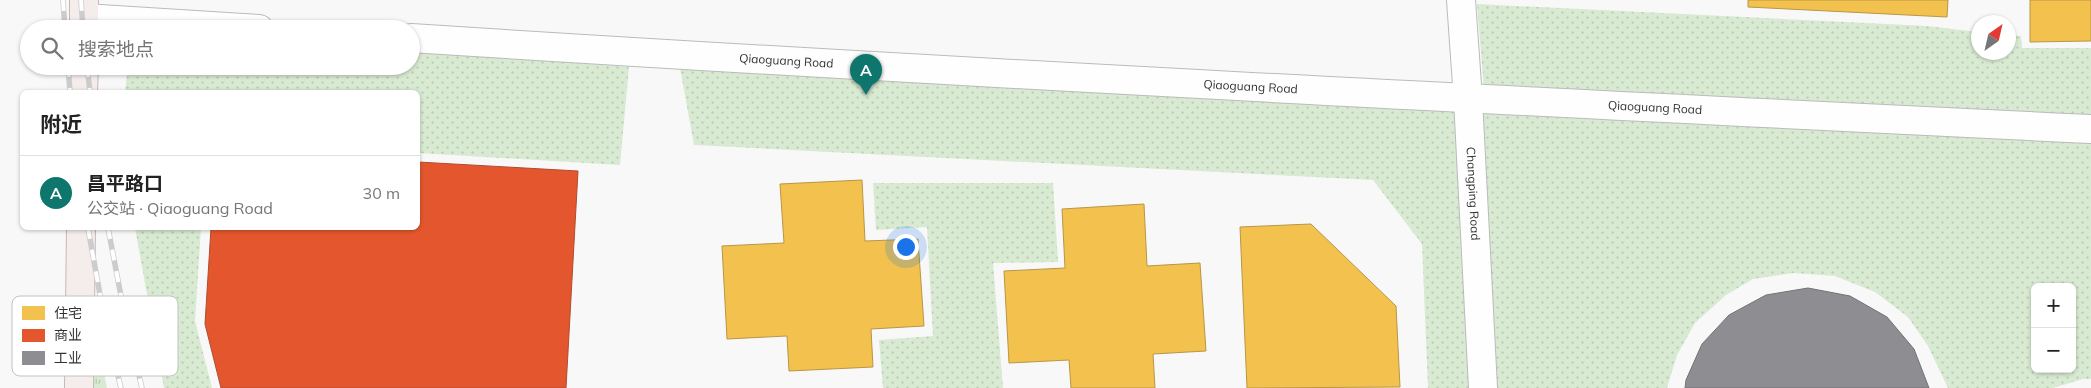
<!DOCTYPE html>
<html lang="zh">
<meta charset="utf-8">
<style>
body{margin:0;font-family:Mulish,"Noto Sans SC",sans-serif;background:#f6f6f6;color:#222}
.controls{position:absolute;right:15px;bottom:15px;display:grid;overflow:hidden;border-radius:8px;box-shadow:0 1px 4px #0004}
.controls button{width:45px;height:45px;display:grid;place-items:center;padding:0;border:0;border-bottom:1px solid #e0e0e0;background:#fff;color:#222;font:25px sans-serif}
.compass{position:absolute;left:1971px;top:15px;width:45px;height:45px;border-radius:50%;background:#fff;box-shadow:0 1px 4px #0004;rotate:34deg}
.you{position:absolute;left:905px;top:246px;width:18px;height:18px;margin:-12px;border:4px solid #fff;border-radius:50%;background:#1a73e8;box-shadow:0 0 0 8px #1a73e833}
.badge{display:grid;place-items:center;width:32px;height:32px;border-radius:50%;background:#0f766e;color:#fff;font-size:16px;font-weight:700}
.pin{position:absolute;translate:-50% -41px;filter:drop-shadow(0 1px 2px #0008)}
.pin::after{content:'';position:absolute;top:26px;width:18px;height:15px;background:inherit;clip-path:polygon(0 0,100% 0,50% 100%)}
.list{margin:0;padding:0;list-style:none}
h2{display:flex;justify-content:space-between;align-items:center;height:65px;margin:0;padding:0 20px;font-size:21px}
h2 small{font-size:16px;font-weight:400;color:#767676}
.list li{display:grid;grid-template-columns:32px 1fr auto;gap:15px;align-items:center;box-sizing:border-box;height:75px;padding:0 20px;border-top:1px solid #e0e0e0}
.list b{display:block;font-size:19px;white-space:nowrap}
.list p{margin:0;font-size:16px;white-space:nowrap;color:#767676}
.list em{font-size:16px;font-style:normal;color:#767676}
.icon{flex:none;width:28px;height:28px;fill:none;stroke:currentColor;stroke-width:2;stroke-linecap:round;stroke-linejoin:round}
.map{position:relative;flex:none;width:2091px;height:388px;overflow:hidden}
.search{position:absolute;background:#fff;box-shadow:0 1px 4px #0004;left:20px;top:20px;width:400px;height:55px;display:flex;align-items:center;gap:12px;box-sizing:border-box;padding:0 18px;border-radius:28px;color:#767676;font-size:19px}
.panel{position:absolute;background:#fff;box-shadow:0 1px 4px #0004;left:20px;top:90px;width:400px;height:140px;border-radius:8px}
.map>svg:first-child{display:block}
</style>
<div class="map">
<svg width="2091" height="388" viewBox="0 0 2091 388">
<defs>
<pattern id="grass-dots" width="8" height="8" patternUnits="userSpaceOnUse" patternTransform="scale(1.25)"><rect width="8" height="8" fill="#d8ead1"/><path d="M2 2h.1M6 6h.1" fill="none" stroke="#bac9b4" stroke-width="1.8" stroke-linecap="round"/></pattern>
<pattern id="park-tufts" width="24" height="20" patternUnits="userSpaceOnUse" patternTransform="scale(1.25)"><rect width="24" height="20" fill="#d8ead1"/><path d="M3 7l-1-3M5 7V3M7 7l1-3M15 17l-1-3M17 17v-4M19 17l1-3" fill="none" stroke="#bac9b4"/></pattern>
</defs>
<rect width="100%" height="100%" fill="#f8f8f9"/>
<!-- grass -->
<g fill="url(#grass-dots)" fill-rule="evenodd">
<path d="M1477,4L1927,26L1978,32V52H2008L2009,35L2021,36L2022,48H2091V120L1484,88Z"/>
<path d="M411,51L629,67L620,165L418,153V92H125L128,66H411Z"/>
<path d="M680,68L1461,107L1475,388H1428L1422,244L1373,180L694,145Z"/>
<path d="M1477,109L2091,134V379H2083L2053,388H1948L1928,346L1908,317L1875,292L1835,276L1793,273L1753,279L1726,295L1695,323L1677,355L1667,388H1492ZM2035,287H2072V369H2035Z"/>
<path d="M873,183H1053L1058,262L993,263L1003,388H883L879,340L933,336L927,227L876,230Z"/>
<path d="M135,228H201L195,321L212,388H164Z"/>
</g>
<!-- park -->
<path fill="url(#park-tufts)" d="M82,268L107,388H80Z"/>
<!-- homes -->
<g fill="#f2c14e" stroke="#b99646">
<path d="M1748,0H1948L1947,17L1748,7Z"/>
<path d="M2030,0H2091V41L2030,42Z"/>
<path d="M862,180L865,241L918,239L924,326L871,329L873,367L789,371L787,336L727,339L722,246L784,243L780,184Z"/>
<path d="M418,189L543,194L541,282L315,273L317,228H418Z"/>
<path d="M1144,204L1147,266L1200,263L1206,351L1153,354L1155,388H1071L1069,360L1009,363L1004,271L1065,268L1062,209Z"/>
<path d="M1311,224L1396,306L1400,387L1247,388L1240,227Z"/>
<path d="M461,307L540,311L542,388H457Z"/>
</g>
<!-- shops -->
<path fill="#e4572e" stroke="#af4c30" d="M418,162L578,171L566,388H221L205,324L211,228H418Z"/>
<!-- industry -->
<path fill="#8d8d92" stroke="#727276" d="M1808,288L1850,296L1887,317L1914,349L1929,388H1685L1686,380L1702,344L1729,315L1766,295Z"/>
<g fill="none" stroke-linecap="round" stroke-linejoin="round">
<!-- secondary casing -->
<g stroke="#bbbbbc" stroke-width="30">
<g id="secondary">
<path id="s1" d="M1461,0L1468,99L1483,388"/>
<path d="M84,18L259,29"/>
<path id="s2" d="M411,38C971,74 1531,102 2091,129"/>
</g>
</g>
<!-- primary casing -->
<g stroke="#c5b8b7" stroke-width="30">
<g id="primary">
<path d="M84,29V0"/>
<path d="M83,92L84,66"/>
<path d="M79,388L81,228"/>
</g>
</g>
<!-- secondary -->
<use href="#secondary" stroke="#fefefe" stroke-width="28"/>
<!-- primary -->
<use href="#primary" stroke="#f5edec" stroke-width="28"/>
<!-- rail casing -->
<g stroke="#ccc" stroke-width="5.5">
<g id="rail">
<path d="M63,0L65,29"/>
<path d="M81,0L83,29"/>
<path d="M68,66L70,92"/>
<path d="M87,66L90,92"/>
<path d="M88,228L106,328L121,388"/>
<path d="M108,228L126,322L142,388"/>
</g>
</g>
<!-- rail -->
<use href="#rail" stroke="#fff" stroke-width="4" stroke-dasharray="11" stroke-linecap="butt"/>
</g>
<g text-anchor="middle" stroke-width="5" stroke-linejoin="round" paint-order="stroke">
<!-- street labels -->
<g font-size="12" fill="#333" stroke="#fff">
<text dy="4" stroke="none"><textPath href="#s2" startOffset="376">Qiaoguang Road</textPath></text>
<text dy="4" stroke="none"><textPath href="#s2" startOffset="841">Qiaoguang Road</textPath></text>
<text dy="4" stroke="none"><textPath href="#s2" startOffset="1246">Qiaoguang Road</textPath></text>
<text dy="4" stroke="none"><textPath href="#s1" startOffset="194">Changping Road</textPath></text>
</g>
</g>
<!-- legend -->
<rect x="12" y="296" width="166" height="80" rx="8" fill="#fff" stroke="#c2c2c2" stroke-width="1"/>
<rect x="22" y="306" width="23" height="14" fill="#f2c14e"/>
<rect x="22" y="329" width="23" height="13" fill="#e4572e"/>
<rect x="22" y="351" width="23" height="14" fill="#8d8d92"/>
<g font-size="14" fill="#333">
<text x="54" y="318">住宅</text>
<text x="54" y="340">商业</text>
<text x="54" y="363">工业</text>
</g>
</svg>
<div class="controls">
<button>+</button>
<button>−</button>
</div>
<svg class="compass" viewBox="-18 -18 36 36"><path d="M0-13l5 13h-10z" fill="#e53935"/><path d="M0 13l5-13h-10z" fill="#767676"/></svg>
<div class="you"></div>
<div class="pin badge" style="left:866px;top:95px">A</div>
<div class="search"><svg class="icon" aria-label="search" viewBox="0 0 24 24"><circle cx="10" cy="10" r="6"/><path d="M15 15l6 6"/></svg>搜索地点</div>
<section class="panel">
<h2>附近<small></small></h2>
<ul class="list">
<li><span class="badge">A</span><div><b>昌平路口</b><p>公交站 · Qiaoguang Road</p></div><em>30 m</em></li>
</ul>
</section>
</div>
